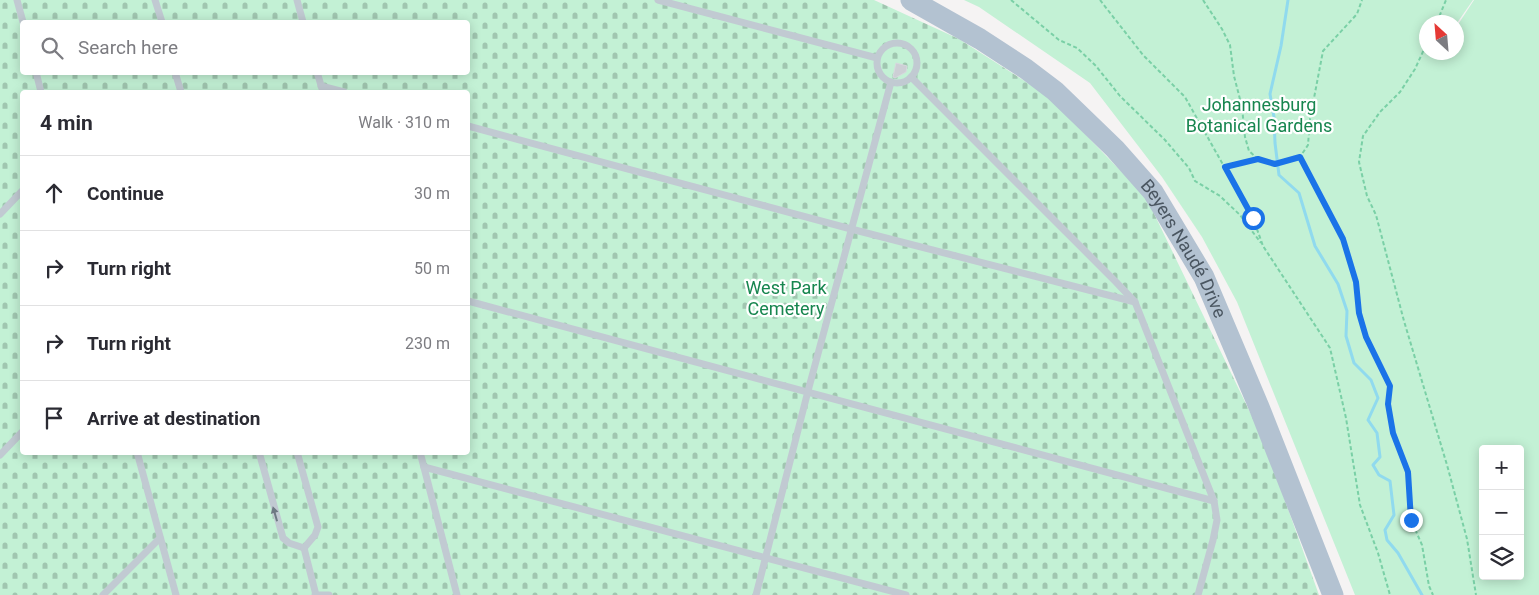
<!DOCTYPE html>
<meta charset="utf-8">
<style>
body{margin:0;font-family:Roboto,sans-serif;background:#f2f2f3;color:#2b2b33}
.controls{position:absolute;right:15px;bottom:15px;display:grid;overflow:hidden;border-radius:5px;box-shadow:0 2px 12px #0003}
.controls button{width:45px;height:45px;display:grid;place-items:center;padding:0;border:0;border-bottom:1px solid #e1e1e2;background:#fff;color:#2b2b33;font:25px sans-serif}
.compass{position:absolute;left:1419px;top:15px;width:45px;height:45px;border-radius:50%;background:#fff;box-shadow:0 2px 12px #0003;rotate:334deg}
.stop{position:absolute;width:15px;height:15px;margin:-11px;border:4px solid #1a73e8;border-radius:50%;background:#fff}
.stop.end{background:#1a73e8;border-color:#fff;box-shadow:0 1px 5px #0008}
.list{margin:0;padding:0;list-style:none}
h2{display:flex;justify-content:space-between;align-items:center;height:65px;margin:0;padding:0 20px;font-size:21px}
h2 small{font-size:16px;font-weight:400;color:#7c7c81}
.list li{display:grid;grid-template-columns:32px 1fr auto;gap:15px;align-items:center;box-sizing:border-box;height:75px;padding:0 20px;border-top:1px solid #e1e1e2}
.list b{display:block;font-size:19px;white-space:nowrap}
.list em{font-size:16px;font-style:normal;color:#7c7c81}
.icon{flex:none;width:28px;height:28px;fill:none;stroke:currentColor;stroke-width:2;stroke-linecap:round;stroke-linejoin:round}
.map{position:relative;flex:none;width:1539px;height:595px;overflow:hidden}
.search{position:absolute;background:#fff;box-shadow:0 2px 12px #0003;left:20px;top:20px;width:450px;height:55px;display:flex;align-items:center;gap:12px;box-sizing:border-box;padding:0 18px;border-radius:5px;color:#7c7c81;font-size:19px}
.panel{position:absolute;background:#fff;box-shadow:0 2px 12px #0003;left:20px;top:90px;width:450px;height:365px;border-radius:5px}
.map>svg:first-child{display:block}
</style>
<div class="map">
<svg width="1539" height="595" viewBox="0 0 1539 595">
<defs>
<pattern id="cemetery-stones" width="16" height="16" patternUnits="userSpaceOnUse" patternTransform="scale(1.25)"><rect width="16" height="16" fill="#c3f1d5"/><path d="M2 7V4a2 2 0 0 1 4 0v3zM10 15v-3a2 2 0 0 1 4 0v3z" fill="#a0c6b0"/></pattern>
</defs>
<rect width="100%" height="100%" fill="#f5f3f3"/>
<!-- green -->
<path fill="#c3f1d5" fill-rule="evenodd" d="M964,0H1473L1457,23L1426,22V52L1437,53L1434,57L1438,53L1456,52L1457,26L1474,0H1539V595H1355L1237,302L1202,237L1162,177L1090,83L979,7ZM1483,449H1520V576H1483Z"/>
<!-- cemetery -->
<path fill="url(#cemetery-stones)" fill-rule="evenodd" d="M0,0H874L959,39L1048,96L1146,197L1262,437L1319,595H0ZM22,22H468V72H22ZM22,92H468V452H22Z"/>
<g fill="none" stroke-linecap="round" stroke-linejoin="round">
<!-- stream -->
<path stroke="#90daee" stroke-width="3" d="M1288,0L1281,46L1270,94L1274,117L1275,143L1279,175L1299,193L1315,246L1338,284L1347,311L1346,336L1354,363L1371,380L1378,398L1368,420L1377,433L1380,457L1373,465L1379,475L1390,481L1394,515L1385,530L1387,540L1398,553L1422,595"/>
</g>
<!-- building -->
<path fill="#cdcfd5" stroke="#d7d9de" d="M896,63L907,66L906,72L895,78L893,77Z"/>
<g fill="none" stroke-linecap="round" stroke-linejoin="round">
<!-- path -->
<g stroke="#7ad0a6" stroke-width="2" stroke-dasharray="4 2.5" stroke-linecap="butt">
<path d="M1011,0L1059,40L1077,48L1096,66L1120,96L1165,140L1189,168L1195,181L1220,196L1240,215L1261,243"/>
<path d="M1100,0L1143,55L1185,97L1253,218L1263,246L1330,348L1346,418L1360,505L1378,553L1390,595"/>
<path d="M1203,0L1222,29L1230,45L1234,76L1242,107L1245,137L1249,151L1258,159L1275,164L1300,157L1308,145L1310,119L1323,51L1357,14L1362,0"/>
<path d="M1437,22L1446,0"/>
<path d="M1426,45L1415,69L1400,92L1380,112L1363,136L1359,162L1367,196L1376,215L1404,321L1447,465L1467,539L1476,595"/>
<path d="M1300,157L1343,239L1356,282L1359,313L1366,337L1390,387L1388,404L1393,433L1409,473L1411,520L1422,545L1429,586L1433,595"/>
<path d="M1225,167L1257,159"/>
</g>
<!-- service -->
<g stroke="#c1cad2" stroke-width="7">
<path d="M17,0L23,22"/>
<path d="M155,0L162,22"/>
<path d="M297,0L303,22"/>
<path d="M658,0L877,58"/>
<circle cx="897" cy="63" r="20"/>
<path d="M36,72L41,92"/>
<path d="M175,72L181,92"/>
<path d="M317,72L323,92"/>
<path d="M911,77L1116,282L1135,302L1214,501L1217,520L1213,540L1198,595"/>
<path d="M321,86L344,92"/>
<path d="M468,126L851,229L1135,302"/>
<path d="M0,214L22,191"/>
<path d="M468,301L1214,501"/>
<path d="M137,452L176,595"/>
<path d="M259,452L283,538L289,543L304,548"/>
<path d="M297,452L318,527L315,535L304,548"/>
<path d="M420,452L457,595"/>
<path d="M0,455L22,432"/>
<path d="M424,467L906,595"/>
<path d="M304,548L316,595"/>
<path d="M103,595L160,538"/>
<path d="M315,595H329"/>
<path d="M756,595L808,391L891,82"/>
</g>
<!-- primary -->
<path stroke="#b3c2d1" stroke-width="21" id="s1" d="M911,0L980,39L1026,69L1055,91L1115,149L1153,192L1204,277L1259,407L1333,595"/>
</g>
<!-- one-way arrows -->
<defs><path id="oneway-solid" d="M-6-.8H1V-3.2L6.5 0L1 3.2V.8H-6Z" transform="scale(1.25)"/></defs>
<use fill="#6e7983" href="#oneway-solid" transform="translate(275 514) rotate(-106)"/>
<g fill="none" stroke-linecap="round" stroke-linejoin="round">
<!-- route -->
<path stroke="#1a73e8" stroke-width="6" d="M1253,218L1225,167L1258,159L1275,164L1300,157L1343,239L1356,282L1359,313L1366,337L1390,386L1388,404L1393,433L1408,472L1411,520"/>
</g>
<g text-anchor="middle" stroke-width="4.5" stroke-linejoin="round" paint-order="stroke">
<!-- park labels -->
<g font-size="18" fill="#17864f" stroke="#fff">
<text x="1259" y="111">Johannesburg<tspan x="1259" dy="21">Botanical Gardens</tspan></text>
<text x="786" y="294">West Park<tspan x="786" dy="21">Cemetery</tspan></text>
</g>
<!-- street labels -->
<g font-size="18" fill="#4a5661" stroke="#fff">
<text dy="6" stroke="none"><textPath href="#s1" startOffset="376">Beyers Naudé Drive</textPath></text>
</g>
</g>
</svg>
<div class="controls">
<button>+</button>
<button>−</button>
<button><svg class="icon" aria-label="layers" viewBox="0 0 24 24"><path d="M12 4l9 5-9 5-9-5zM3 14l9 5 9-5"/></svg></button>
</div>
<svg class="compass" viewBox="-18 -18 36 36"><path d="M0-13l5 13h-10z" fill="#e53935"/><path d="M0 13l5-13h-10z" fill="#7c7c81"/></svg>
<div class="stop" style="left:1253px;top:218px"></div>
<div class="stop end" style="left:1411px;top:520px"></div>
<div class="search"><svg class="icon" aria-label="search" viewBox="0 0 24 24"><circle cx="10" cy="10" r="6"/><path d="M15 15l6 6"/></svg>Search here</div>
<section class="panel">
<h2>4 min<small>Walk · 310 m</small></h2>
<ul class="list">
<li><svg class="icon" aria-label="ahead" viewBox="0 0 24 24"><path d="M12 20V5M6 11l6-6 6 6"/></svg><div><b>Continue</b></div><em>30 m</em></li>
<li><svg class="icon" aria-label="right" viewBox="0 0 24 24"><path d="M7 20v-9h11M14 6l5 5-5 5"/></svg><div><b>Turn right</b></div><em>50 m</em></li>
<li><svg class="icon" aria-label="right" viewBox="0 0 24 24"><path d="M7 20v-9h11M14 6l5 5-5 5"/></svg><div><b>Turn right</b></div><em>230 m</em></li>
<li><svg class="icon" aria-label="arrive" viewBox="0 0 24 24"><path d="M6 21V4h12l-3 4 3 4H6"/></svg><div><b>Arrive at destination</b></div></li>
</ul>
</section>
</div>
